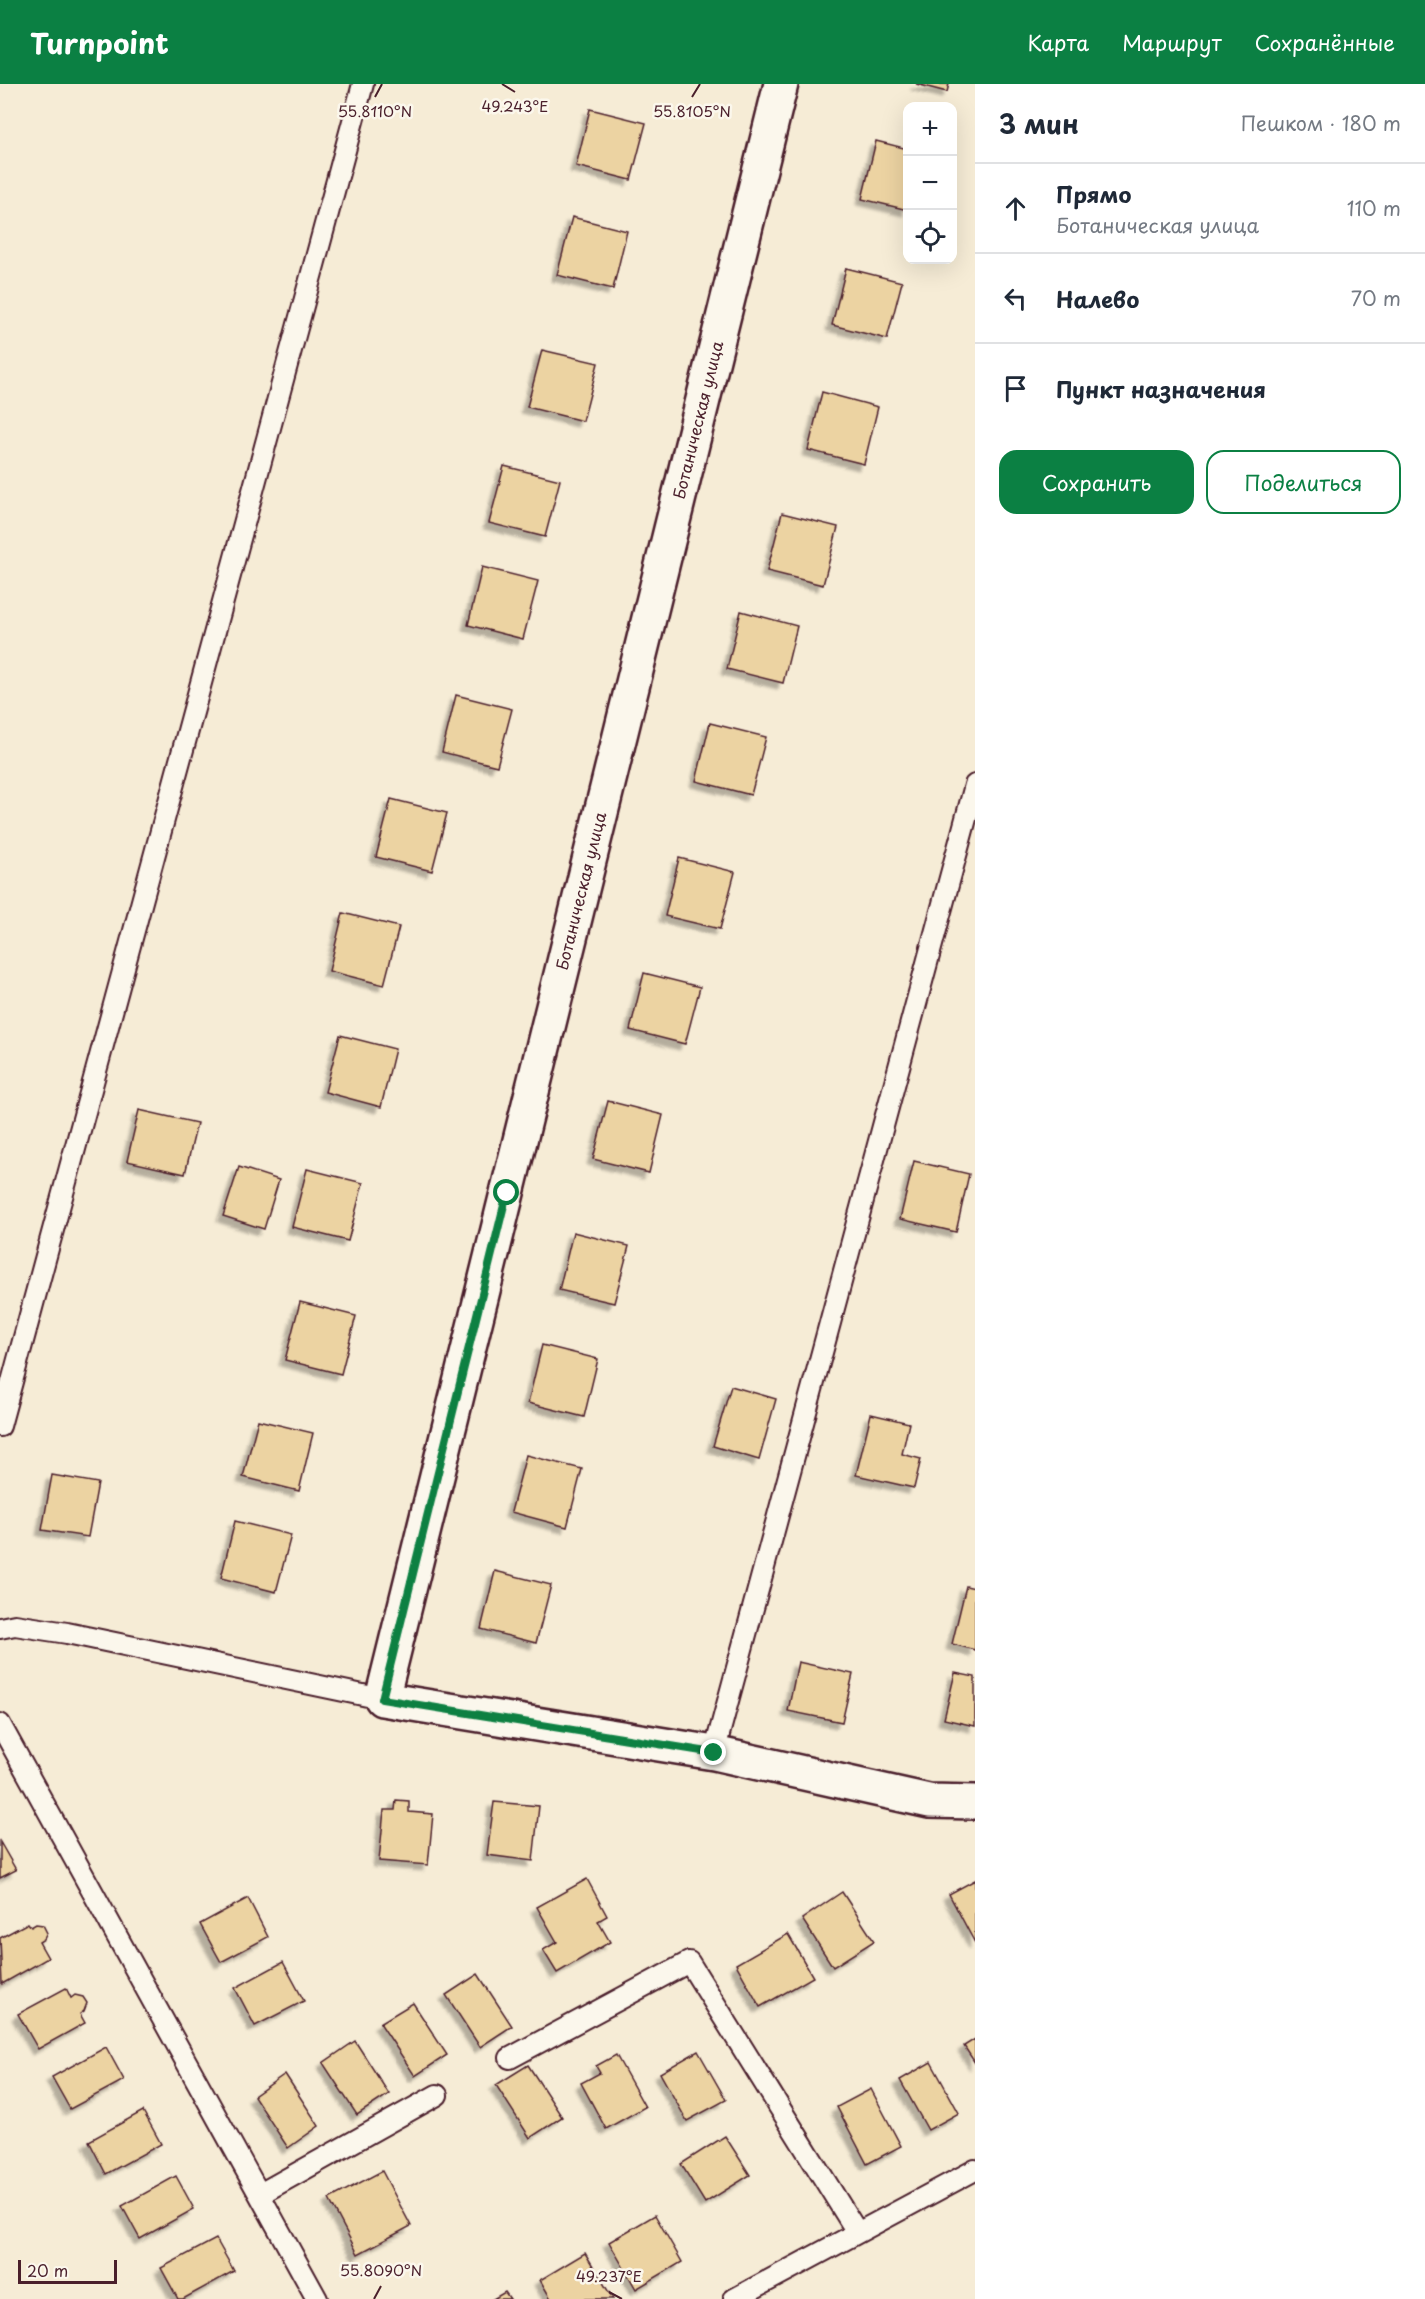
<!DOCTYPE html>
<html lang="ru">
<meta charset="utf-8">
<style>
body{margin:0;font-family:"Playpen Sans",sans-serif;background:#f2f2f3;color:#1f2937}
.controls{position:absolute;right:18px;top:18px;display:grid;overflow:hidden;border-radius:12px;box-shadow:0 6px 24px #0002}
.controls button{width:54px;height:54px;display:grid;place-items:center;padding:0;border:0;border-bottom:2px solid #e0e1e3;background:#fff;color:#1f2937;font:30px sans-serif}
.scale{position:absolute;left:18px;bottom:15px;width:99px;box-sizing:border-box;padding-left:6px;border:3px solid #4a1f2b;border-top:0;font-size:16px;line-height:21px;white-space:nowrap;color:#4a1f2b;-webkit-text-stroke:4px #fbf7ec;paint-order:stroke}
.stop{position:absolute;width:18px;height:18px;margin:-14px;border:4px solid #0b8043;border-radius:50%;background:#fff}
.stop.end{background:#0b8043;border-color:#fff;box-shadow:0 2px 6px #0008}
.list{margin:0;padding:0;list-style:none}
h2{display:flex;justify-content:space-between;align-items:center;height:78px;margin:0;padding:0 24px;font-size:26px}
h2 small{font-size:20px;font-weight:400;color:#747a83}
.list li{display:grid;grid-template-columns:39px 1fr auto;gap:18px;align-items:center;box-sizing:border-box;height:90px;padding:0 24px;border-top:2px solid #e0e1e3}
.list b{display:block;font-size:22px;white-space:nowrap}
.list p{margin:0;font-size:20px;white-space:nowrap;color:#747a83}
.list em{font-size:20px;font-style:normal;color:#747a83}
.actions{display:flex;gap:12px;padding:18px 24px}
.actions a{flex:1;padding:14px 0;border:2px solid #0b8043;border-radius:18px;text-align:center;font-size:21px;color:#0b8043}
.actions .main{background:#0b8043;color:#fff}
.icon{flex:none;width:33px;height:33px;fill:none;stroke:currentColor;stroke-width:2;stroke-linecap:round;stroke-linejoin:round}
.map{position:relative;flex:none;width:975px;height:2215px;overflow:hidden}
header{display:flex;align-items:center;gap:36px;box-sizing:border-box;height:84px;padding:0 30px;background:#0b8043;color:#fff}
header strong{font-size:28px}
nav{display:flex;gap:33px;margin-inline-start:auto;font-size:21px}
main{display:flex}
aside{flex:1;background:#fff}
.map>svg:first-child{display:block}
</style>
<header>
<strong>Turnpoint</strong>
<nav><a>Карта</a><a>Маршрут</a><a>Сохранённые</a></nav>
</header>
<main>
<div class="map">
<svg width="975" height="2215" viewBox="0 0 975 2215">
<defs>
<filter id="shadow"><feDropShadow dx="-5.5" dy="5.5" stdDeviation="1.5" flood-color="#0004"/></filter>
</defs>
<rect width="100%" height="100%" fill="#f6ecd6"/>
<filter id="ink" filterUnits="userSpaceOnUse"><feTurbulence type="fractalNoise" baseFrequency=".0167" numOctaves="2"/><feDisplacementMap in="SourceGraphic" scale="12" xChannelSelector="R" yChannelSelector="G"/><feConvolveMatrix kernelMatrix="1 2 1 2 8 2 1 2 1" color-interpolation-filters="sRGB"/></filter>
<g filter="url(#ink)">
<!-- building -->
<g fill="#ecd3a2" stroke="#4a1f2b" stroke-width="1.5" filter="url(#shadow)">
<path d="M916,0H949L947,8Z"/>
<path d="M590,25L646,39L631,96L576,82Z"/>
<path d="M876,57L908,65V126L862,115Z"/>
<path d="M572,133L627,147L613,205L557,191Z"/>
<path d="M846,184L902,198L887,255L832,241Z"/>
<path d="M542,266L598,279L583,337L527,323Z"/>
<path d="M822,308L878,323L864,380L808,366Z"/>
<path d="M504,382L560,396L545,453L489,439Z"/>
<path d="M782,429L838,443L823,501L767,487Z"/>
<path d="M482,483L538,497L523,555L468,541Z"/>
<path d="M741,527L797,542L783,599L727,585Z"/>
<path d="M456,611L512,625L497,682L442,668Z"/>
<path d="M710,639L766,653L751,711L696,697Z"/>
<path d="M391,715L447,729L432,787L376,773Z"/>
<path d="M679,774L735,788L720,845L665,832Z"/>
<path d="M343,829L399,843L384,901L329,887Z"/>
<path d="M644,889L700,903L685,960L630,946Z"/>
<path d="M340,951L395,965L381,1023L325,1008Z"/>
<path d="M608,1017L663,1031L649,1089L593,1075Z"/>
<path d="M139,1026L197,1039L185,1090L127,1077Z"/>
<path d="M914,1077L969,1090L956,1148L900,1135Z"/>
<path d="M239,1083L279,1096L264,1145L223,1132Z"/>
<path d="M307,1085L363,1099L348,1157L292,1143Z"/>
<path d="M573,1148L629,1162L614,1219L559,1206Z"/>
<path d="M300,1218L356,1232L341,1290L285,1276Z"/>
<path d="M542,1261L598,1275L584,1333L528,1319Z"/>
<path d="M731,1302L776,1315L759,1376L713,1362Z"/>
<path d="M871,1330L909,1339L902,1370L921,1375L914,1404L856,1391Z"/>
<path d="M258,1336L313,1349L299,1407L243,1393Z"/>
<path d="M526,1371L582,1385L567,1443L511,1428Z"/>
<path d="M52,1391L98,1399L88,1453L42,1446Z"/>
<path d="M235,1437L291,1451L276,1508L221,1494Z"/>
<path d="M495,1487L551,1501L536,1559L481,1545Z"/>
<path d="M966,1502L975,1504V1566L952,1560Z"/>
<path d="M798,1578L853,1590L842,1638L788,1627Z"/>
<path d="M955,1589L975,1593V1642L944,1635Z"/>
<path d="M396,1716L409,1717V1728L433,1730L428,1781L379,1777L384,1726H395Z"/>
<path d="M494,1718L539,1722L533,1777L487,1771Z"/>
<path d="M0,1758L16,1786L0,1794Z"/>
<path d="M587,1795L607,1832L598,1837L610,1858L557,1889L543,1866L557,1858L537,1823Z"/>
<path d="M975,1796V1859L949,1810Z"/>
<path d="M842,1808L874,1857L833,1883L802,1835Z"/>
<path d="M248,1814L268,1853L221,1878L200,1840Z"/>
<path d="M28,1839L31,1843L36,1840L43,1841L47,1849L44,1855L39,1858L48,1874L2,1900L0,1854Z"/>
<path d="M788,1850L813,1893L760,1923L736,1880Z"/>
<path d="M283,1878L304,1917L255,1942L235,1904Z"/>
<path d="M478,1890L512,1942L480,1963L446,1911Z"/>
<path d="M66,1904L71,1914L75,1911L83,1913L87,1919L84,1927L80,1930L85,1939L38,1965L18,1930Z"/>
<path d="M413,1919L447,1971L415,1992L380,1939Z"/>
<path d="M975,1955V1979L964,1962Z"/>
<path d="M355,1957L389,2010L357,2031L323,1979Z"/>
<path d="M106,1963L124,1996L70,2025L52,1993Z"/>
<path d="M698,1967L726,2016L687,2037L660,1989Z"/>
<path d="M616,1971L645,2023L606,2045L581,1999L600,1989L596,1982Z"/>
<path d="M931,1978L959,2029L928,2046L900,1996Z"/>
<path d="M528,1981L562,2033L530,2054L496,2001Z"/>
<path d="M285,1990L319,2042L288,2064L254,2012Z"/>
<path d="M871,2005L901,2062L867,2080L837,2023Z"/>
<path d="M143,2027L161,2060L106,2090L89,2057Z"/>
<path d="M725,2052L750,2091L705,2119L681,2080Z"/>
<path d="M382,2087L411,2142L358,2170L329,2115Z"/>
<path d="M176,2092L194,2125L140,2155L122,2122Z"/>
<path d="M655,2131L682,2178L636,2205L609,2158Z"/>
<path d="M216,2155L234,2187L183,2215H178L161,2184Z"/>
<path d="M585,2169L613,2215H551L540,2196Z"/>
<path d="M505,2208L510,2215H493Z"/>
</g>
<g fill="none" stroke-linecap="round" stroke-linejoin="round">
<!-- lane casing -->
<g stroke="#4a1f2b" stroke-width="24">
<g id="lane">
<path d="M0,1342L363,0"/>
<path d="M0,1544L15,1541L67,1549L382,1615"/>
<path d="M0,1640L317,2215"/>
<path d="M714,1669L975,701"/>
<path d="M510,1974L689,1878L857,2148"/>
<path d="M260,2110L437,2011"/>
<path d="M734,2215L975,2086"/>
</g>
</g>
<!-- street casing -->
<g stroke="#4a1f2b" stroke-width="38">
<path id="street" d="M781,0L382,1615L714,1669L929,1717L975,1718"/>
</g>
<!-- lane -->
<use href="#lane" stroke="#fbf7ec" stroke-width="20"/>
<!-- street -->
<use href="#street" stroke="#fbf7ec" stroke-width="33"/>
</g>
</g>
<g fill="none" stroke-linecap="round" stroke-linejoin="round" filter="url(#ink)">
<!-- route -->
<path stroke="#0b8043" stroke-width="8" d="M507,1109L382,1615L714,1669"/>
</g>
<!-- ticks -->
<path fill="none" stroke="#4a1f2b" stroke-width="2" d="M502,0L515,8M375,13L382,0M692,13L700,0M609,2208L622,2215M374,2215L381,2202"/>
<g text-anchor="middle" stroke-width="5" stroke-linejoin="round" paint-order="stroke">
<!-- street labels -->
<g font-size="16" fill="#4a1f2b" stroke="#fbf7ec">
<text transform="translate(698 336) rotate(-76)" y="6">Ботаническая улица</text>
<text transform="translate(581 807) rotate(-76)" y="6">Ботаническая улица</text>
</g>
</g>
<g font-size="15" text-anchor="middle" fill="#4a1f2b" stroke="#fbf7ec" stroke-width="5" stroke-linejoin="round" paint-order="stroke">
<text x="515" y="28">49.243°E</text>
<text x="375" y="33">55.8110°N</text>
<text x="692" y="33">55.8105°N</text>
<text x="381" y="2192">55.8090°N</text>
<text x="609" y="2198">49.237°E</text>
</g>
</svg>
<div class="controls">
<button>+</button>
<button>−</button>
<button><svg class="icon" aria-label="locate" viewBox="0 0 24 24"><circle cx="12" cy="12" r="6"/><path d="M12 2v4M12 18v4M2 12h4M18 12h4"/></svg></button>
</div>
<div class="scale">20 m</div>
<div class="stop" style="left:507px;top:1109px"></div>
<div class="stop end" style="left:714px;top:1669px"></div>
</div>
<aside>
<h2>3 мин<small>Пешком · 180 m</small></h2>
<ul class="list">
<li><svg class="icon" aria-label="ahead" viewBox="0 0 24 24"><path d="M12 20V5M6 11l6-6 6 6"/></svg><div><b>Прямо</b><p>Ботаническая улица</p></div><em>110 m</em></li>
<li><svg class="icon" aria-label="left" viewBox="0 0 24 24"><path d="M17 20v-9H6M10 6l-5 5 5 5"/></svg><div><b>Налево</b></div><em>70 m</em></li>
<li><svg class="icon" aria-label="arrive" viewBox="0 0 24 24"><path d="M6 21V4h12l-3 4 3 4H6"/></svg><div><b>Пункт назначения</b></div></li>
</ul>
<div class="actions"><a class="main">Сохранить</a><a>Поделиться</a></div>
</aside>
</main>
